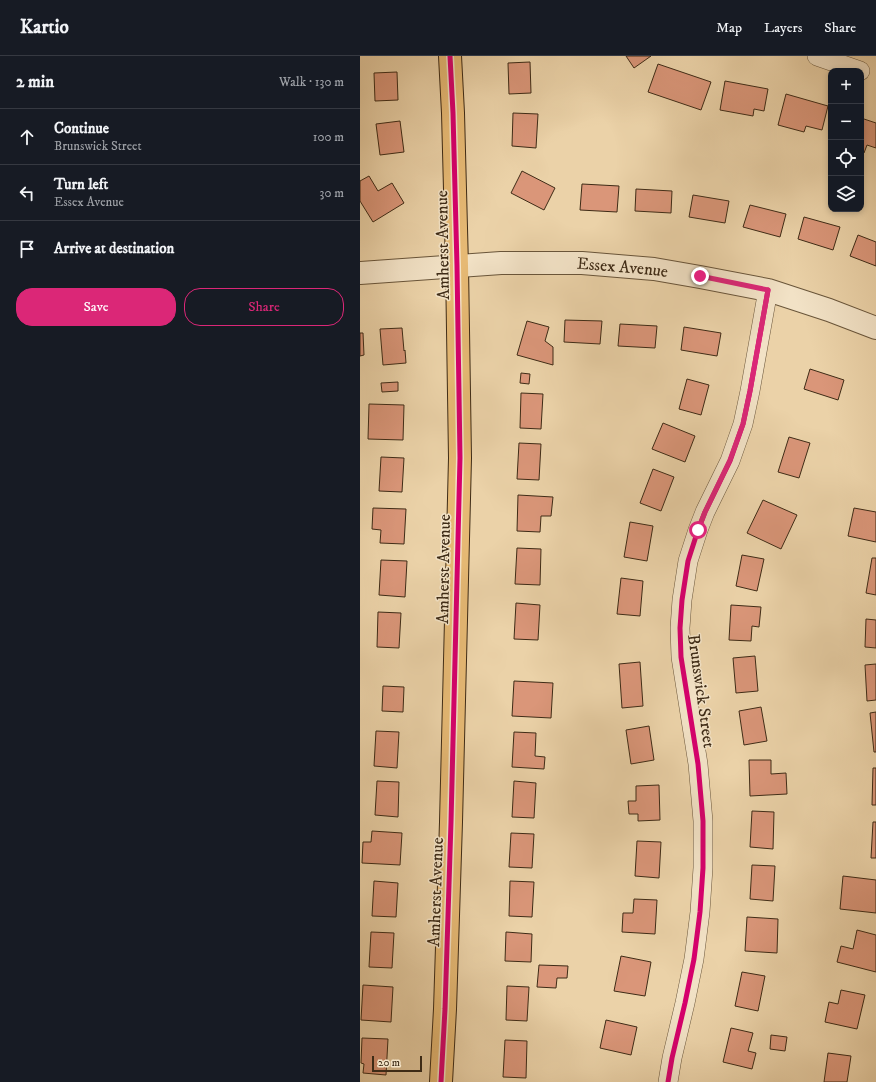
<!DOCTYPE html>
<meta charset="utf-8">
<style>
body{margin:0;font-family:"IM FELL DW Pica",serif;background:#20242c;color:#f1f3f6}
.controls{position:absolute;right:12px;top:12px;display:grid;overflow:hidden;border-radius:8px;box-shadow:0 2px 6px #0003}
.controls button{width:36px;height:36px;display:grid;place-items:center;padding:0;border:0;border-bottom:1px solid #363941;background:#171b24;color:#f1f3f6;font:20px sans-serif}
.scale{position:absolute;left:12px;bottom:10px;width:50px;box-sizing:border-box;padding-left:4px;border:2px solid #3e2b16;border-top:0;font-size:11px;line-height:14px;white-space:nowrap;color:#3e2b16;-webkit-text-stroke:3px #f2e2c6;paint-order:stroke}
.stop{position:absolute;width:12px;height:12px;margin:-9px;border:3px solid #db2777;border-radius:50%;background:#fff}
.stop.end{background:#db2777;border-color:#fff;box-shadow:0 1px 4px #0008}
.list{margin:0;padding:0;list-style:none}
h2{display:flex;justify-content:space-between;align-items:center;height:52px;margin:0;padding:0 16px;font-size:17px}
h2 small{font-size:13px;font-weight:400;color:#9ea1a6}
.list li{display:grid;grid-template-columns:26px 1fr auto;gap:12px;align-items:center;box-sizing:border-box;height:56px;padding:0 16px;border-top:1px solid #363941}
.list b{display:block;font-size:15px;white-space:nowrap}
.list p{margin:0;font-size:13px;white-space:nowrap;color:#9ea1a6}
.list em{font-size:13px;font-style:normal;color:#9ea1a6}
.actions{display:flex;gap:8px;padding:12px 16px}
.actions a{flex:1;padding:9px 0;border:1px solid #db2777;border-radius:16px;text-align:center;font-size:14px;color:#db2777}
.actions .main{background:#db2777;color:#fff}
.icon{flex:none;width:22px;height:22px;fill:none;stroke:currentColor;stroke-width:2;stroke-linecap:round;stroke-linejoin:round}
.map{position:relative;flex:none;width:516px;height:1026px;overflow:hidden}
header{display:flex;align-items:center;gap:24px;box-sizing:border-box;height:56px;padding:0 20px;background:#171b24;border-bottom:1px solid #363941}
header strong{font-size:19px}
nav{display:flex;gap:22px;margin-inline-start:auto;font-size:14px}
main{display:flex}
aside{flex:1;background:#171b24}
.map>svg:first-child{display:block}
</style>
<header>
<strong>Kartio</strong>
<nav><a>Map</a><a>Layers</a><a>Share</a></nav>
</header>
<main>
<aside>
<h2>2 min<small>Walk · 130 m</small></h2>
<ul class="list">
<li><svg class="icon" aria-label="ahead" viewBox="0 0 24 24"><path d="M12 20V5M6 11l6-6 6 6"/></svg><div><b>Continue</b><p>Brunswick Street</p></div><em>100 m</em></li>
<li><svg class="icon" aria-label="left" viewBox="0 0 24 24"><path d="M17 20v-9H6M10 6l-5 5 5 5"/></svg><div><b>Turn left</b><p>Essex Avenue</p></div><em>30 m</em></li>
<li><svg class="icon" aria-label="arrive" viewBox="0 0 24 24"><path d="M6 21V4h12l-3 4 3 4H6"/></svg><div><b>Arrive at destination</b></div></li>
</ul>
<div class="actions"><a class="main">Save</a><a>Share</a></div>
</aside>
<div class="map">
<svg width="516" height="1026" viewBox="0 0 516 1026">
<rect width="100%" height="100%" fill="#ebd2a8"/>
<filter id="stains"><feTurbulence type="fractalNoise" baseFrequency=".005" numOctaves="4"/><feColorMatrix values="0 0 0 0 .2 0 0 0 0 .09 0 0 0 0 .02 0 0 0 .5 -.17"/></filter>
<radialGradient id="worn" r=".72"><stop offset=".6" stop-color="#630" stop-opacity="0"/><stop offset="1" stop-color="#630" stop-opacity=".3"/></radialGradient>
<!-- building -->
<g fill="#da9679" stroke="#3e2b16">
<path d="M266,0H291L274,12Z"/>
<path d="M170,6L171,37L149,38L148,7Z"/>
<path d="M298,8L351,26L341,54L288,36Z"/>
<path d="M37,16L38,44L15,45L14,17Z"/>
<path d="M365,25L408,33L404,55L394,53L393,60L360,54Z"/>
<path d="M426,38L468,50L462,74L446,70L444,76L418,69Z"/>
<path d="M153,57L178,58L176,92L152,90Z"/>
<path d="M501,62L516,67V92L507,89L504,97L501,95Z"/>
<path d="M40,65L44,96L20,99L16,68Z"/>
<path d="M162,115L195,132L184,154L151,137Z"/>
<path d="M9,120L18,135L32,127L44,147L13,166L0,145V125Z"/>
<path d="M222,128L259,130L257,156L220,154Z"/>
<path d="M276,133L312,135L311,157L275,155Z"/>
<path d="M333,139L369,145L365,167L329,161Z"/>
<path d="M390,149L426,158L420,181L383,171Z"/>
<path d="M444,161L480,171L473,194L438,183Z"/>
<path d="M498,179L516,186V210L490,200Z"/>
<path d="M205,264L242,265L240,288L204,286Z"/>
<path d="M167,265L189,271L185,285L193,291V309L157,299Z"/>
<path d="M260,268L297,270L295,292L258,290Z"/>
<path d="M324,271L361,277L357,300L321,294Z"/>
<path d="M42,272L44,295L45,294L46,307L23,309L20,273Z"/>
<path d="M0,277H3L4,299L0,300Z"/>
<path d="M450,313L484,324L478,344L444,333Z"/>
<path d="M161,317L170,318L169,328L160,327Z"/>
<path d="M327,323L349,329L341,359L319,353Z"/>
<path d="M38,326V335L22,336L21,327Z"/>
<path d="M161,337L183,338L181,373L160,372Z"/>
<path d="M9,348L44,349L43,384L8,383Z"/>
<path d="M303,367L335,380L325,406L292,393Z"/>
<path d="M429,381L450,387L439,422L418,416Z"/>
<path d="M159,387L181,388L179,424L157,423Z"/>
<path d="M21,401L44,402L42,436L19,435Z"/>
<path d="M293,413L314,421L301,455L280,447Z"/>
<path d="M158,439L193,441L191,460H181L180,476L157,475Z"/>
<path d="M403,444L437,459L421,493L387,477Z"/>
<path d="M13,452L46,453L44,488L20,487L21,474L12,473Z"/>
<path d="M494,452L516,456V486L488,480Z"/>
<path d="M270,466L293,470L287,505L264,501Z"/>
<path d="M157,492L181,493L180,529L155,528Z"/>
<path d="M382,499L404,503L397,535L376,530Z"/>
<path d="M512,502H516V539L506,537Z"/>
<path d="M21,504L47,505L45,541L19,539Z"/>
<path d="M261,522L283,525L280,560L257,558Z"/>
<path d="M156,547L180,549L178,584L154,583Z"/>
<path d="M371,549L401,551L399,571L392,570L391,585L369,584Z"/>
<path d="M18,556L41,557L39,592L17,591Z"/>
<path d="M506,563L516,564V592L505,591Z"/>
<path d="M395,600L398,635L376,637L373,602Z"/>
<path d="M280,606L283,650L262,652L259,608Z"/>
<path d="M516,608V644L507,645L505,609Z"/>
<path d="M154,625L193,627L191,662L152,660Z"/>
<path d="M23,630L44,631L43,656L22,655Z"/>
<path d="M401,651L407,685L384,689L379,655Z"/>
<path d="M516,656V696H514L510,657Z"/>
<path d="M289,670L294,704L271,708L266,674Z"/>
<path d="M16,675L39,676L37,712L14,710Z"/>
<path d="M154,676L176,677L175,700L185,701L184,713L152,711Z"/>
<path d="M389,704H411V718L426,717L427,738L390,740Z"/>
<path d="M513,712H516V749H512Z"/>
<path d="M17,725L39,726L38,761L15,759Z"/>
<path d="M154,725L176,727L174,762L152,761Z"/>
<path d="M299,729L300,764L278,765V758H269L268,745H276V730Z"/>
<path d="M392,755L414,756L413,793L390,791Z"/>
<path d="M513,766H516V802H511Z"/>
<path d="M12,775L42,777L40,809L2,807L3,786H11Z"/>
<path d="M151,777L174,778L172,812L149,811Z"/>
<path d="M277,785L301,786L299,822L275,820Z"/>
<path d="M392,809L415,810L413,845L390,843Z"/>
<path d="M483,820L516,824V857L480,853Z"/>
<path d="M14,825L38,827L36,861L12,860Z"/>
<path d="M150,825L174,826L172,861L149,860Z"/>
<path d="M274,843L297,844L295,878L262,876L263,857H273Z"/>
<path d="M387,861L418,863L417,897L385,895Z"/>
<path d="M497,874L516,879V916L477,906L481,890L493,893Z"/>
<path d="M11,876L34,877L32,912L9,911Z"/>
<path d="M146,876L172,878L171,906L145,905Z"/>
<path d="M261,900L291,906L285,940L254,935Z"/>
<path d="M179,909L208,910L207,922H197L196,932L177,931Z"/>
<path d="M382,916L405,920L398,955L375,950Z"/>
<path d="M3,929L33,931L31,966L1,964Z"/>
<path d="M147,930L169,931L167,965L146,964Z"/>
<path d="M481,934L505,939L497,973L465,966L469,946L478,948Z"/>
<path d="M246,964L277,971L271,999L240,992Z"/>
<path d="M371,972L393,977L388,995L396,997L392,1013L363,1006Z"/>
<path d="M411,979L427,981L425,995L410,993Z"/>
<path d="M2,982L28,983L26,1019L3,1017L4,1008L1,1007Z"/>
<path d="M145,984L167,985L166,1022L143,1021Z"/>
<path d="M468,997L491,1000L487,1026H464Z"/>
</g>
<g fill="none" stroke-linecap="round" stroke-linejoin="round">
<!-- minor casing -->
<g stroke="#69553a" stroke-width="20">
<g id="minor">
<path d="M457,0L500,15"/>
<path d="M308,1026L312,1002L325,947L334,903L340,856L343,812V765L338,708L321,601L320,572L322,544L328,505L338,474L345,456L370,405L383,368L390,335L408,234"/>
</g>
</g>
<!-- tertiary casing -->
<g stroke="#69553a" stroke-width="24">
<g id="tertiary">
<path id="s1" d="M0,217L141,207H222L294,213L340,221L408,234L469,254L516,272"/>
</g>
</g>
<!-- primary casing -->
<g stroke="#3e2b16" stroke-width="24">
<path id="primary" d="M81,1026L85,953L91,766L100,402L97,210L93,57L90,0"/>
</g>
<!-- minor -->
<use href="#minor" stroke="#f2e2c6" stroke-width="19"/>
<!-- tertiary -->
<use href="#tertiary" stroke="#f2e2c6" stroke-width="22"/>
<!-- primary -->
<use href="#primary" stroke="#e6b974" stroke-width="22"/>
<!-- cycleway casing -->
<g stroke="#f2e2c6" stroke-width="8">
<g id="cycleway">
<path d="M81,1026L85,953L91,766L100,402L97,210L93,57L90,0"/>
<path d="M308,1026L312,1002L325,947L334,903L340,856L343,812V765L338,708L321,601L320,572L322,544L328,505L338,474L345,456L370,405L383,368L390,335L408,234"/>
</g>
</g>
<!-- cycleway -->
<use href="#cycleway" stroke="#d6006c" stroke-width="5"/>
</g>
<g fill="none" stroke-linecap="round" stroke-linejoin="round">
<!-- route -->
<path stroke="#db2777" stroke-width="5" d="M338,474L345,456L370,404L383,368L390,335L408,234L340,220"/>
</g>
<g text-anchor="middle" stroke-width="3" stroke-linejoin="round" paint-order="stroke">
<!-- street labels -->
<g font-size="17" fill="#3e2b16" stroke="#f2e2c6">
<text transform="translate(82 189) rotate(-91)" y="6">Amherst Avenue</text>
<text dy="6" stroke="none"><textPath href="#s1" startOffset="263">Essex Avenue</textPath></text>
<text transform="translate(83 513) rotate(-89)" y="6">Amherst Avenue</text>
<text transform="translate(342 635) rotate(82)" y="6">Brunswick Street</text>
<text transform="translate(75 836) rotate(-88)" y="6">Amherst Avenue</text>
</g>
</g>
<rect width="100%" height="100%" filter="url(#stains)"/>
<rect width="100%" height="100%" fill="url(#worn)"/>
</svg>
<div class="controls">
<button>+</button>
<button>−</button>
<button><svg class="icon" aria-label="locate" viewBox="0 0 24 24"><circle cx="12" cy="12" r="6"/><path d="M12 2v4M12 18v4M2 12h4M18 12h4"/></svg></button>
<button><svg class="icon" aria-label="layers" viewBox="0 0 24 24"><path d="M12 4l9 5-9 5-9-5zM3 14l9 5 9-5"/></svg></button>
</div>
<div class="scale">20 m</div>
<div class="stop" style="left:338px;top:474px"></div>
<div class="stop end" style="left:340px;top:220px"></div>
</div>
</main>
